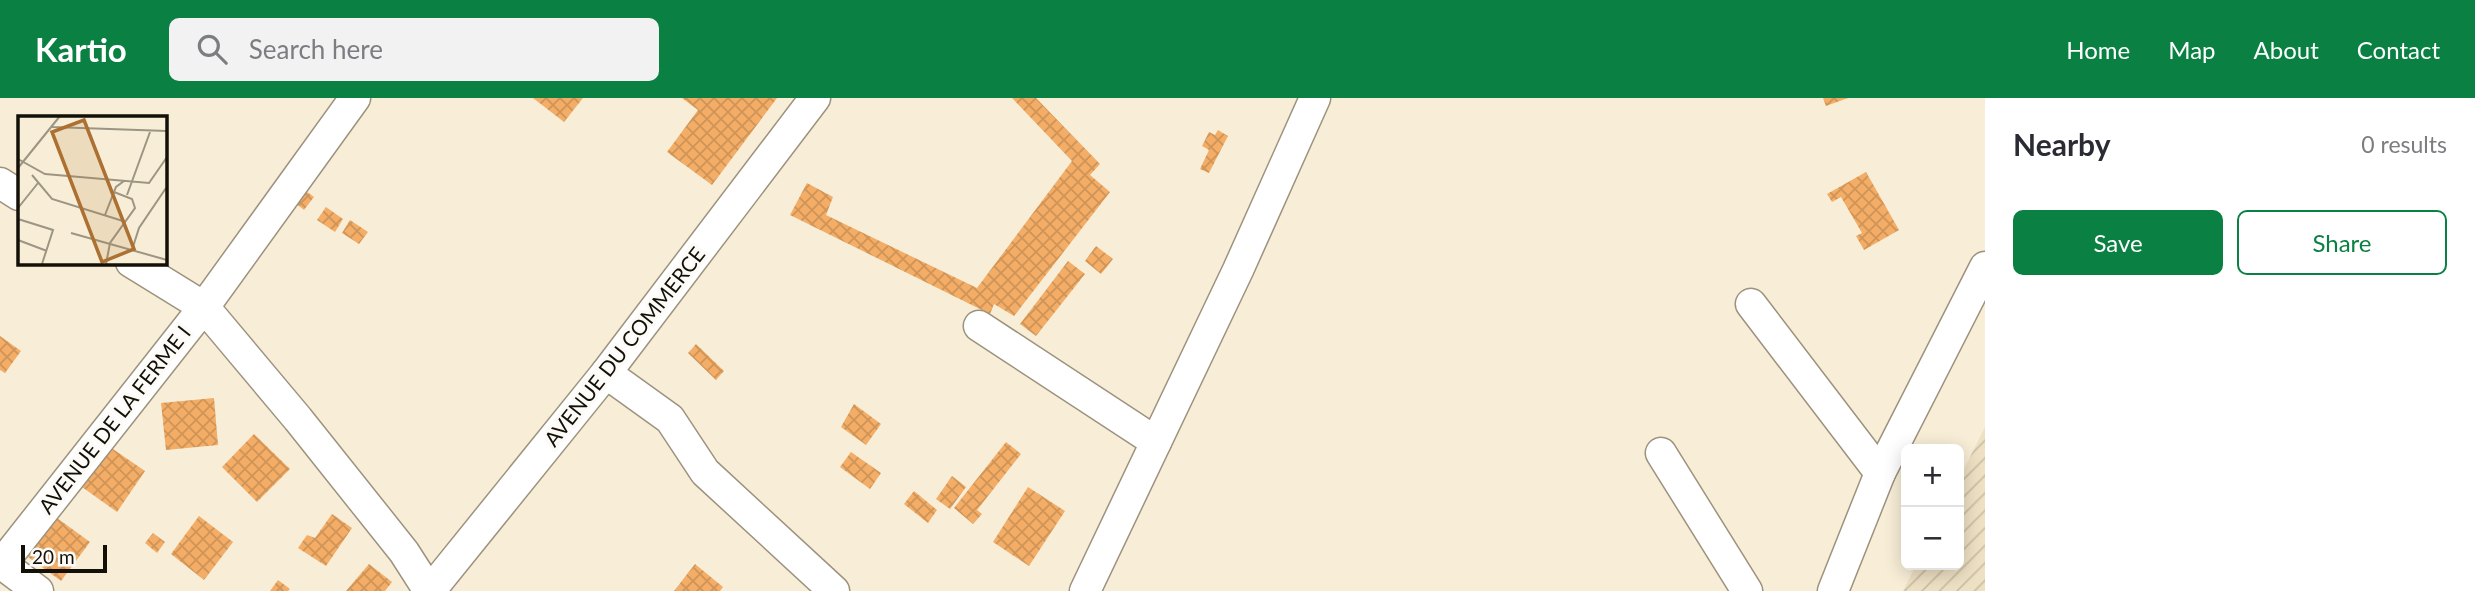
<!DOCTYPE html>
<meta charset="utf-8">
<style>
body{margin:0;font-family:Lato,sans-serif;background:#f2f2f3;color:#2b2b33}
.controls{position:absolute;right:21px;bottom:21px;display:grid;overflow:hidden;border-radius:10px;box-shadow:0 4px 18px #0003}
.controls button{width:63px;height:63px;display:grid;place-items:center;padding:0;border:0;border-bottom:2px solid #e1e1e2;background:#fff;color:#2b2b33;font:35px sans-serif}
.scale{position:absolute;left:21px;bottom:18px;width:86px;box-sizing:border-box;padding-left:7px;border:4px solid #131008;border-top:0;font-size:19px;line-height:24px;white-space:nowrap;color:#131008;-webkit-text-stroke:5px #fdfbf7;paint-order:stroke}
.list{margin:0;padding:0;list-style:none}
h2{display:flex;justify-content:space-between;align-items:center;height:91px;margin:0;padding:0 28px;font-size:30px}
h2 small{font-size:23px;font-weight:400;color:#7c7c81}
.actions{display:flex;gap:14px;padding:21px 28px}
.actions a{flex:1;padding:16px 0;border:2px solid #0b8043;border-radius:10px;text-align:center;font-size:24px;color:#0b8043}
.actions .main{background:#0b8043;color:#fff}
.icon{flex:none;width:38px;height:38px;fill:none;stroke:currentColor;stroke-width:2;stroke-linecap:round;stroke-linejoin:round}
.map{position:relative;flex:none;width:1985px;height:493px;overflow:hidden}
header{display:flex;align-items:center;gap:42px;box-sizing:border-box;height:98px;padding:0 35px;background:#0b8043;color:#fff}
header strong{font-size:33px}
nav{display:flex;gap:38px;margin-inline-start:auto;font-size:24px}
.search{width:490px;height:63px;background:#f2f2f3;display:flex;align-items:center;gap:18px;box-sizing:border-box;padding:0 24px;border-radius:10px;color:#7c7c81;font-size:26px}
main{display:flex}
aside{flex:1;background:#fff}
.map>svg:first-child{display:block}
</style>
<header>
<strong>Kartio</strong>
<div class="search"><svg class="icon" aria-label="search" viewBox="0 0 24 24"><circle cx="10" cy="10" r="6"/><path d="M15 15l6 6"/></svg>Search here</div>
<nav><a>Home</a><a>Map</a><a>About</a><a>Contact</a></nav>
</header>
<main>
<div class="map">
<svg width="1985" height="493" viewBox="0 0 1985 493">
<defs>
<pattern id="industrial-furrows" width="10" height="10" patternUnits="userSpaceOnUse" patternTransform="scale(1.75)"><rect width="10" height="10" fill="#eee0c3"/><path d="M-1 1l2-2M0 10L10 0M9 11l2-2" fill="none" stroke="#cbbfa6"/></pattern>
<pattern id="building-cross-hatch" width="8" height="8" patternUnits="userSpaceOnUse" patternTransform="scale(1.75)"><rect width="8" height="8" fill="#f3ad66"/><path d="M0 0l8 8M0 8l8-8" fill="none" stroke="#cf9457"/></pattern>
</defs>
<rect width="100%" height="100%" fill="#f8eed7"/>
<!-- industrial -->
<path fill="url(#industrial-furrows)" d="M1985,329V493H1903L1916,467H1959V381Z"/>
<!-- building -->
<g fill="url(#building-cross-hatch)">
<path d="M533,0H583L564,24Z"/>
<path d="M682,0H777L712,87L667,54L698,12Z"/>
<path d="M1012,0H1036L1100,66L1090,77L1110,94L1014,218L994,206L990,216L790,117L807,85L833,99L826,117L977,190L1072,63Z"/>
<path d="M1823,0H1848L1826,8Z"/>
<path d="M1218,32L1228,38L1209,75L1200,71L1209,52L1202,48L1209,34L1215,37Z"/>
<path d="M1866,74L1899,132L1864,152L1856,138L1862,135L1841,99L1832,104L1827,96Z"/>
<path d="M303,91L314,99L304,112L294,104Z"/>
<path d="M326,109L343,121L335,134L317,122Z"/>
<path d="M350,122L368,134L359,146L342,135Z"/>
<path d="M1096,148L1113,161L1101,176L1085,163Z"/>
<path d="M1068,163L1085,176L1036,238L1020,226Z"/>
<path d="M0,238L21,253L5,275L0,272Z"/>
<path d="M696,246L724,273L716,282L688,255Z"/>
<path d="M214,300L218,347L166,352L161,305Z"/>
<path d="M854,306L881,326L866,347L841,329Z"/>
<path d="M254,336L290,371L257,404L222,369Z"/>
<path d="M1006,344L1021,356L977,412L982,416L973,426L954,410Z"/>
<path d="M110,349L145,373L117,414L82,389Z"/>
<path d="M851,354L881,375L870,391L840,369Z"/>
<path d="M952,378L966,389L950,411L936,401Z"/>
<path d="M1028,389L1065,413L1029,468L993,444Z"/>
<path d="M914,393L937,412L928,425L904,406Z"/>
<path d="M332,416L352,430L326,468L298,450L307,437L315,440Z"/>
<path d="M199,418L233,444L204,482L171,456Z"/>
<path d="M57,420L90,444L61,483L28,459Z"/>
<path d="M153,435L165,444L157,455L145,445Z"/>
<path d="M369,466L392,484L385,493H346Z"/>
<path d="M695,466L723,489L720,493H674Z"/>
<path d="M278,482L290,491L288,493H270Z"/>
</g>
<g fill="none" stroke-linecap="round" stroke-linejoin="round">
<!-- minor casing -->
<g stroke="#9c927e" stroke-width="33">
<g id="minor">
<path d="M0,85L19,97"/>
<path d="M131,164L204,209L298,321L404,454L429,493"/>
<path d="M1751,206L1880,375"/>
<path d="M979,228L1156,344"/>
<path d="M606,275L670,321L705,374L834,493"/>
<path d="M1661,355L1747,493"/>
<path d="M2,466L38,493"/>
<path d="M0,468L204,209L355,0"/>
<path d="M430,493L606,275L815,0"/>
<path d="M1085,493L1238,172L1315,0"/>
<path d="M1833,493L1880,375L1985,169"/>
</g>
</g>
<!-- minor -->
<use href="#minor" stroke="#fff" stroke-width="30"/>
</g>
<g text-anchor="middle" stroke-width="7" stroke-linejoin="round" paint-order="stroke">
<!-- street labels -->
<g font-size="21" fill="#131008" stroke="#fdfbf7">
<text transform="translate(625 249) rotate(-52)" y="7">AVENUE DU COMMERCE</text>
<text transform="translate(115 322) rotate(-52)" y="7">AVENUE DE LA FERME I</text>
</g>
</g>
<!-- overview -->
<g transform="translate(18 18)">
<rect width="149" height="149" fill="#f8eed7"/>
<path fill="none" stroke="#9c9584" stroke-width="2" d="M34,11L149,15M0,43L27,58L131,67L149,41M0,52L42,0M14,59L34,83L105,105M109,79L132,16M0,92L20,67M87,99L98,71L106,65M0,103L35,114L24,148M53,117L149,144M0,124L29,135M114,134L121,112L148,72M88,148L92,127L117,92L114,83L96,76"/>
<path fill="#ac7032" fill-opacity="0.15" stroke="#ac7032" stroke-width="3.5" d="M66,4L116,133L84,146L34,16Z"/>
<rect width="149" height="149" fill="none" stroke="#131008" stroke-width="3.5"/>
</g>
</svg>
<div class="controls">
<button>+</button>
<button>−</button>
</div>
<div class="scale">20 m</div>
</div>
<aside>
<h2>Nearby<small>0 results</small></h2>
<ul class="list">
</ul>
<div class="actions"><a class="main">Save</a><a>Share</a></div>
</aside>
</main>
